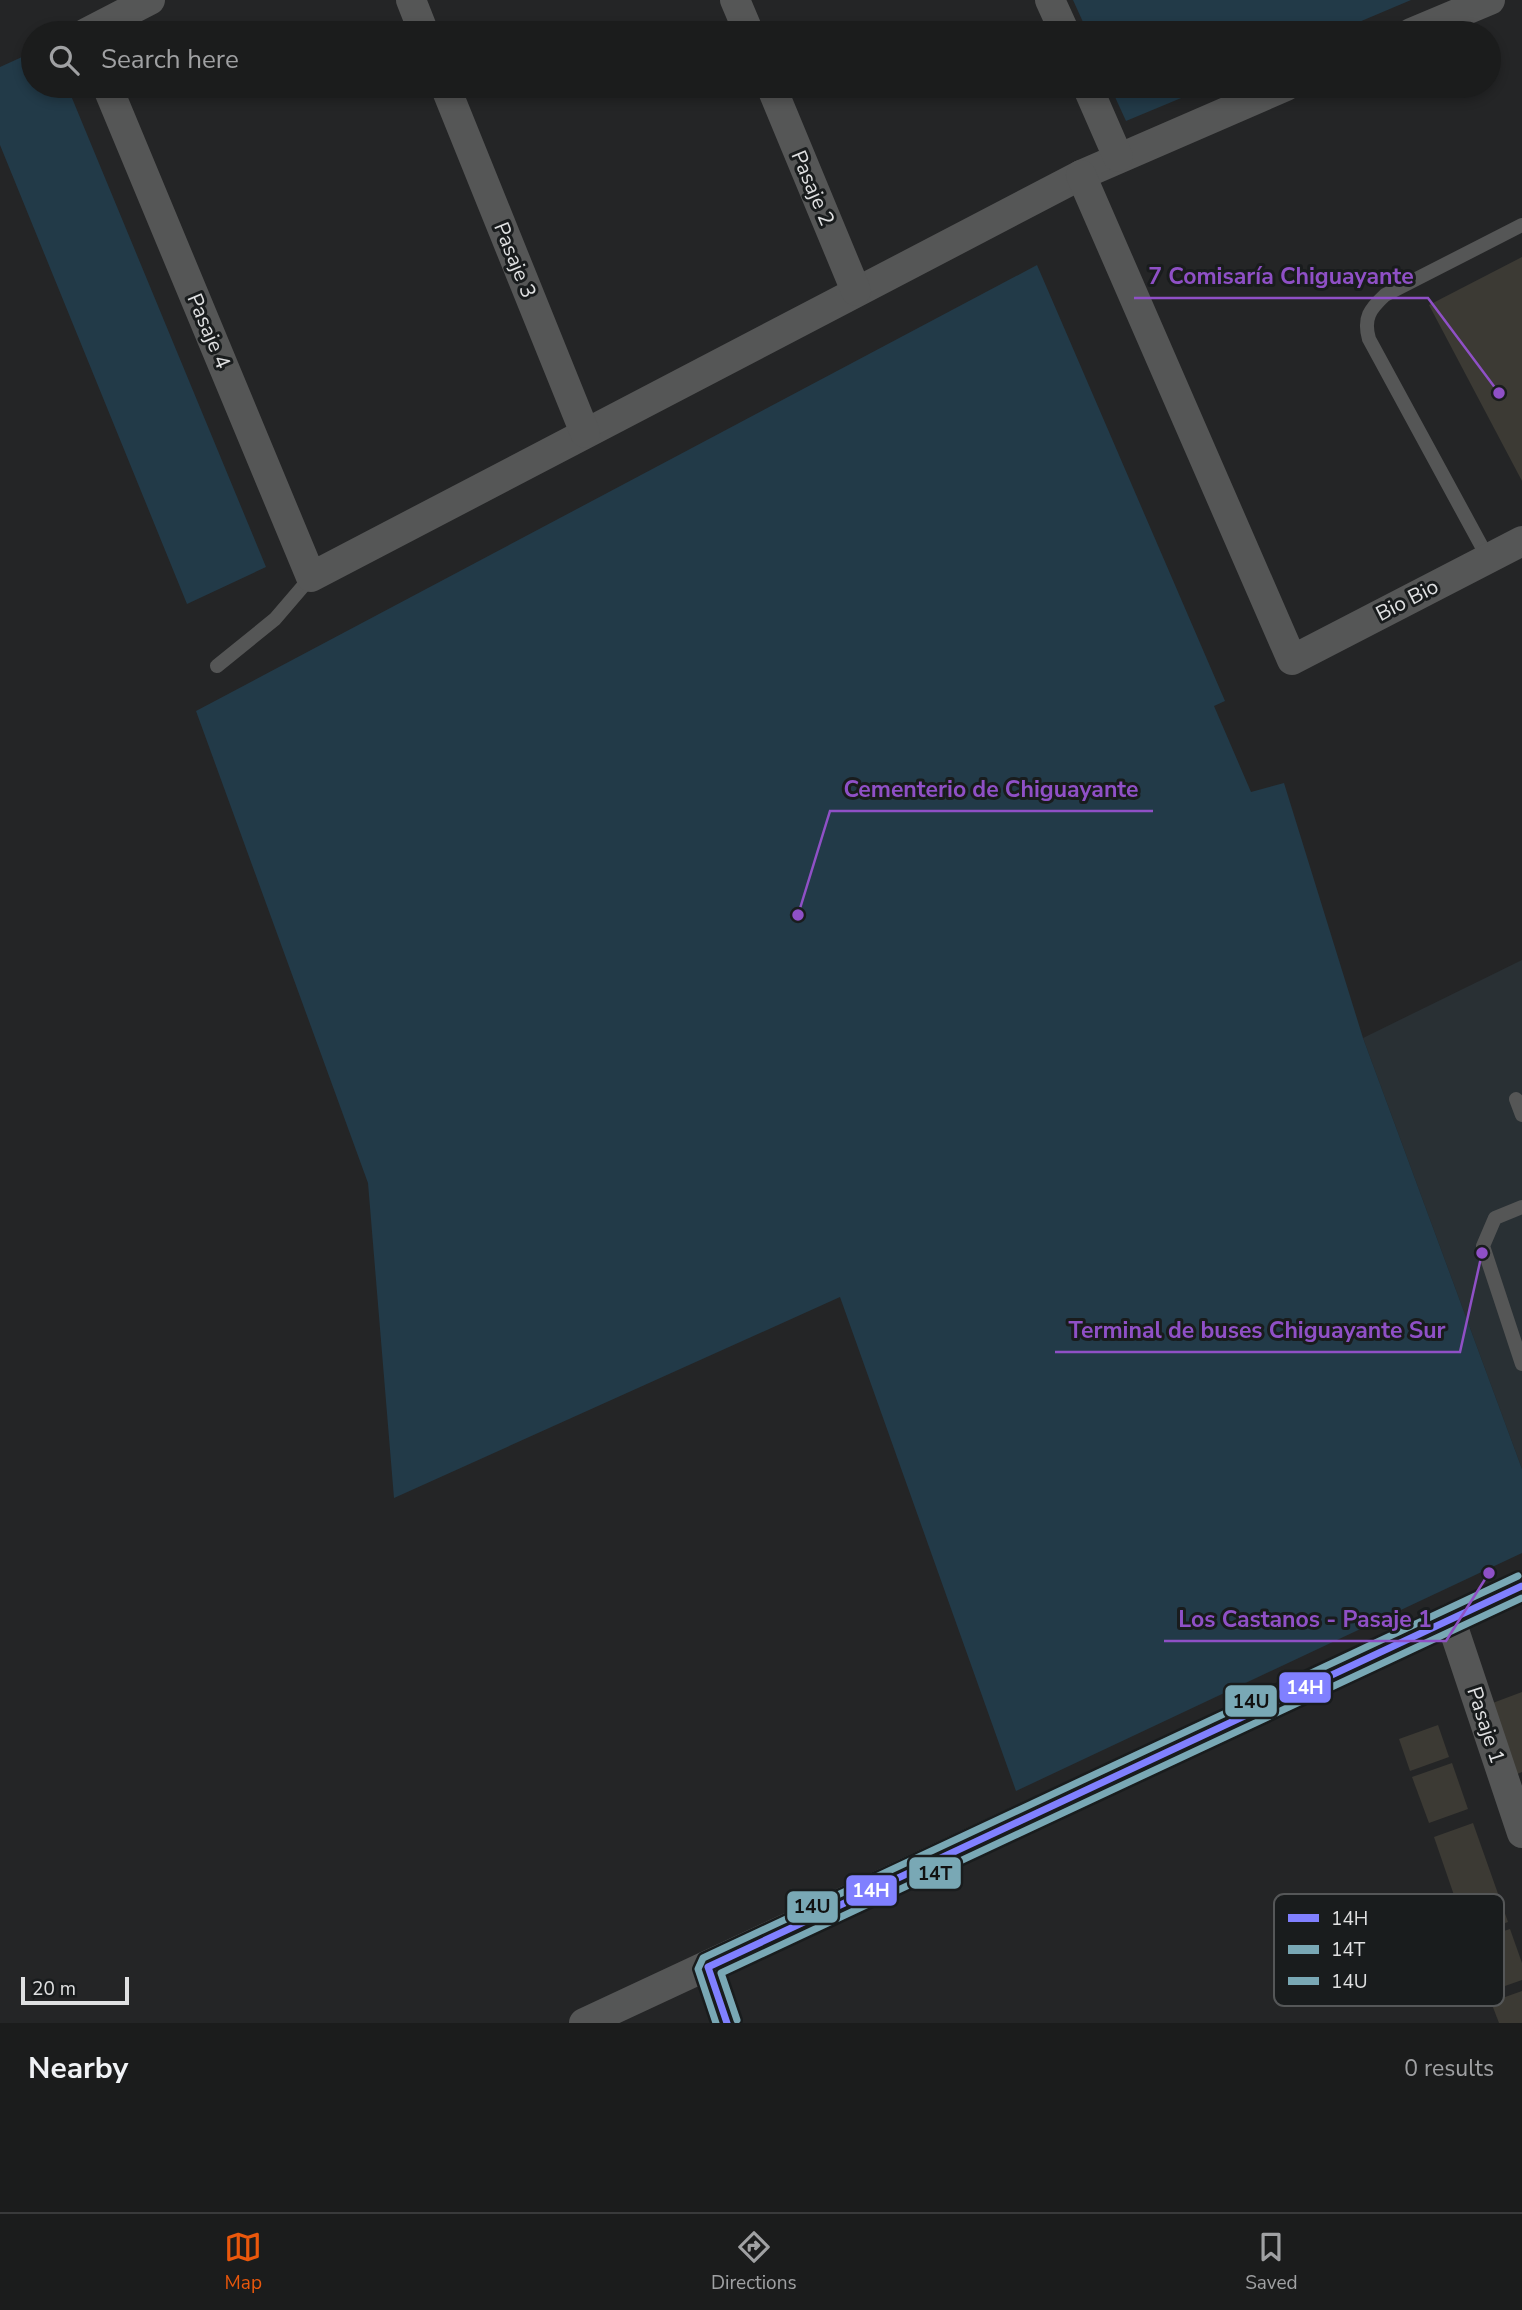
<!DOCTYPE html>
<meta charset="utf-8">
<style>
body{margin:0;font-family:"Nunito Sans",sans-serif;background:#242525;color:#f1f3f6}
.scale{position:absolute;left:21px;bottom:18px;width:108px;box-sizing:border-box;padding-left:7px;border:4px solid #e0e1e2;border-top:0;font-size:19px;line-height:24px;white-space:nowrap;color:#e0e1e2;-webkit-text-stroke:5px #191c1d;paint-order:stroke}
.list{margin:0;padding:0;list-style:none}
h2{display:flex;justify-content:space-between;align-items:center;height:91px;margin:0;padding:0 28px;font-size:30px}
h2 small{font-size:23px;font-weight:400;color:#a0a1a3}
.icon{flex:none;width:38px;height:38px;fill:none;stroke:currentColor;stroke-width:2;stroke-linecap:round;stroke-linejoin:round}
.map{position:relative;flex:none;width:1522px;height:2023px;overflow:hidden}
.search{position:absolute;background:#1b1c1c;box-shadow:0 4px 10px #0003;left:21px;right:21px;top:21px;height:77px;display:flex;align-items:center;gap:18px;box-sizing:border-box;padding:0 24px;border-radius:38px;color:#a0a1a3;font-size:26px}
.sheet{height:189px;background:#1b1c1c}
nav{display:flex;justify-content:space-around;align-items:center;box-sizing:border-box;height:98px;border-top:2px solid #393a3b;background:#1b1c1c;font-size:19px;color:#a0a1a3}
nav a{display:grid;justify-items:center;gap:4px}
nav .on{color:#ea580c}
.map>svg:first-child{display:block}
</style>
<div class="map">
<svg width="1522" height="2023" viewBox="0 0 1522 2023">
<rect width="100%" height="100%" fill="#242526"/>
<!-- built -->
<path fill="#293034" d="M1522,960V1469L1363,1038Z"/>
<!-- green -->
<g fill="#223a48">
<path d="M1073,0H1411L1333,33H1088Z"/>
<path d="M33,52V86H67L266,567L187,604L0,145V67Z"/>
<path d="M1110,86H1210L1126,121Z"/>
<path d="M1037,265L1225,701L1214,706L1251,792L1284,783L1363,1038L1522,1469V1553L1016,1791L840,1297L394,1498L368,1183L196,711Z"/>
</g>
<!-- building -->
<g fill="#3c3a34">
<path d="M1522,257V481L1429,305Z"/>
<path d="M1522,1692V1772L1515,1775L1490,1704Z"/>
<path d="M1438,1725L1449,1757L1410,1771L1399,1739Z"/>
<path d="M1452,1763L1468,1809L1429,1823L1412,1777Z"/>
<path d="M1473,1823L1508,1922L1468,1936L1434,1837Z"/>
<path d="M1510,1929L1522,1963V1980L1488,1992L1471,1942Z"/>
<path d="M1522,1991V2023H1499L1491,2002Z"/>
</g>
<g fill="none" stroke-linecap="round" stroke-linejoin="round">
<!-- lane -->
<g stroke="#555656" stroke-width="14">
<path d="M1488,558L1369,339C1363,318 1370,309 1385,295L1522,225"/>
<path d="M217,666L275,619L311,577"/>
<path d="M1516,1099L1522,1115"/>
<path d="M1522,1207L1495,1218L1483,1246L1522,1364"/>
</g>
<!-- street -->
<g stroke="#555656" stroke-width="30">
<path d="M411,0L424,33"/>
<path d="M735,0L749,33"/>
<path d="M1050,0L1065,33"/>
<path d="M86,33L150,0"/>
<path d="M1411,33L1490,0"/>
<path d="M107,86L311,577L1081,175L1286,86"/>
<path d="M445,86L585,433"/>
<path d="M771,86L856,291"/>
<path d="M1087,86L1118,157"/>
<path d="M1081,175L1292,660L1522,541"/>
<path d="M1450,1618L1522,1833"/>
<path d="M708,1967L727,2023"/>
<path d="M584,2023L1522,1586"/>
</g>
<!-- bus-1 casing -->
<g stroke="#191c1d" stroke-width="12">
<path id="bus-1" d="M727,2023L708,1967L1522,1586"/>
</g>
<!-- bus-2 casing -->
<g stroke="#191c1d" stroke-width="12">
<path id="bus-2" d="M737,2020L721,1973L1522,1598"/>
</g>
<!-- bus-3 casing -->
<g stroke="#191c1d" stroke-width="12">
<path id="bus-3" d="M716,2023L698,1969L703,1958L1518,1576"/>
</g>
<!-- bus-1 -->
<use href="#bus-1" stroke="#8080ff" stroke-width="7"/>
<!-- bus-2 -->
<use href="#bus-2" stroke="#79a8b5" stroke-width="7"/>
<!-- bus-3 -->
<use href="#bus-3" stroke="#79a8b5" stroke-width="7"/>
</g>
<g text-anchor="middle" stroke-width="6" stroke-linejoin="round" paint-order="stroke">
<!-- street labels -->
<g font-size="21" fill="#e0e1e2" stroke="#191c1d">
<text transform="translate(813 188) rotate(67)" y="7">Pasaje 2</text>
<text transform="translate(515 260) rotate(68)" y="7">Pasaje 3</text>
<text transform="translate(209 331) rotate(67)" y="7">Pasaje 4</text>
<text transform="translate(1407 600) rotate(-27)" y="7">Bio Bio</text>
<text transform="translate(1486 1725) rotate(72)" y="7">Pasaje 1</text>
</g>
</g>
<!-- legend -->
<rect x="1274" y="1894" width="230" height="112" rx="10" fill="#191c1d" stroke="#555758" stroke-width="2"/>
<rect x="1288" y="1914" width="31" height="8" fill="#8080ff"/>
<rect x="1288" y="1945" width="31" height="9" fill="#79a8b5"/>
<rect x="1288" y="1977" width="31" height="8" fill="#79a8b5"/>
<g font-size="19" fill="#e0e1e2">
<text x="1331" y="1925">14H</text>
<text x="1331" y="1956">14T</text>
<text x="1331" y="1988">14U</text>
</g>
<!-- callouts -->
<path fill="none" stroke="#8f50c6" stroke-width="2.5" d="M1499 393L1428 298H1134M798 915L830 811H1153M1482 1253L1460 1352H1055M1489 1573L1446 1641H1164"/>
<g fill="#8f50c6" stroke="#191c1d" stroke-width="2.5">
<circle cx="1499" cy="393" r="7"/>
<circle cx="798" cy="915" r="7"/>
<circle cx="1482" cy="1253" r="7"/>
<circle cx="1489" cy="1573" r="7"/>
</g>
<g font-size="23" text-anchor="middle" font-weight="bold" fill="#8f50c6" stroke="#191c1d" stroke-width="6" stroke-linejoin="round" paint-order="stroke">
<text x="1281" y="284">7 Comisaría Chiguayante</text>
<text x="991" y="797">Cementerio de Chiguayante</text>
<text x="1257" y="1338">Terminal de buses Chiguayante Sur</text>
<text x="1305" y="1627">Los Castanos - Pasaje 1</text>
</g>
<g stroke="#191c1d" stroke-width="2.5">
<rect x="1278" y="1671" width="54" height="33" rx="7" fill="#8080ff"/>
<rect x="1224" y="1684" width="54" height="34" rx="7" fill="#79a8b5"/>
<rect x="908" y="1856" width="54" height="34" rx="7" fill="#79a8b5"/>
<rect x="845" y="1874" width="53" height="33" rx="7" fill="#8080ff"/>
<rect x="786" y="1890" width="53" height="34" rx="7" fill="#79a8b5"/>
</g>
<g font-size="19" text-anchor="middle" font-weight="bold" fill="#fff">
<text x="1305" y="1694">14H</text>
<text x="871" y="1897">14H</text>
</g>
<g font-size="19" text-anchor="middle" font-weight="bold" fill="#111">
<text x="1251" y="1708">14U</text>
<text x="935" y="1880">14T</text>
<text x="812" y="1913">14U</text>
</g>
</svg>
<div class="scale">20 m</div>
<div class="search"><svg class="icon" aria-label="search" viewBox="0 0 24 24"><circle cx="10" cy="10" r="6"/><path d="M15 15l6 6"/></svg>Search here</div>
</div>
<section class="sheet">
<h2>Nearby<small>0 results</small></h2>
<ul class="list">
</ul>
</section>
<nav>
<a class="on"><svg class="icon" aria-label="map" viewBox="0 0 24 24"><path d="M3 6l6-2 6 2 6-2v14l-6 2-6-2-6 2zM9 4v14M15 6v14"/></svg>Map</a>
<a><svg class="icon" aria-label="directions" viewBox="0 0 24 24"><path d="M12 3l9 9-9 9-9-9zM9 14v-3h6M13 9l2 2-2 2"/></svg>Directions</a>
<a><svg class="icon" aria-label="saved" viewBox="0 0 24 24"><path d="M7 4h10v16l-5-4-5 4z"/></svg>Saved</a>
</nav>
